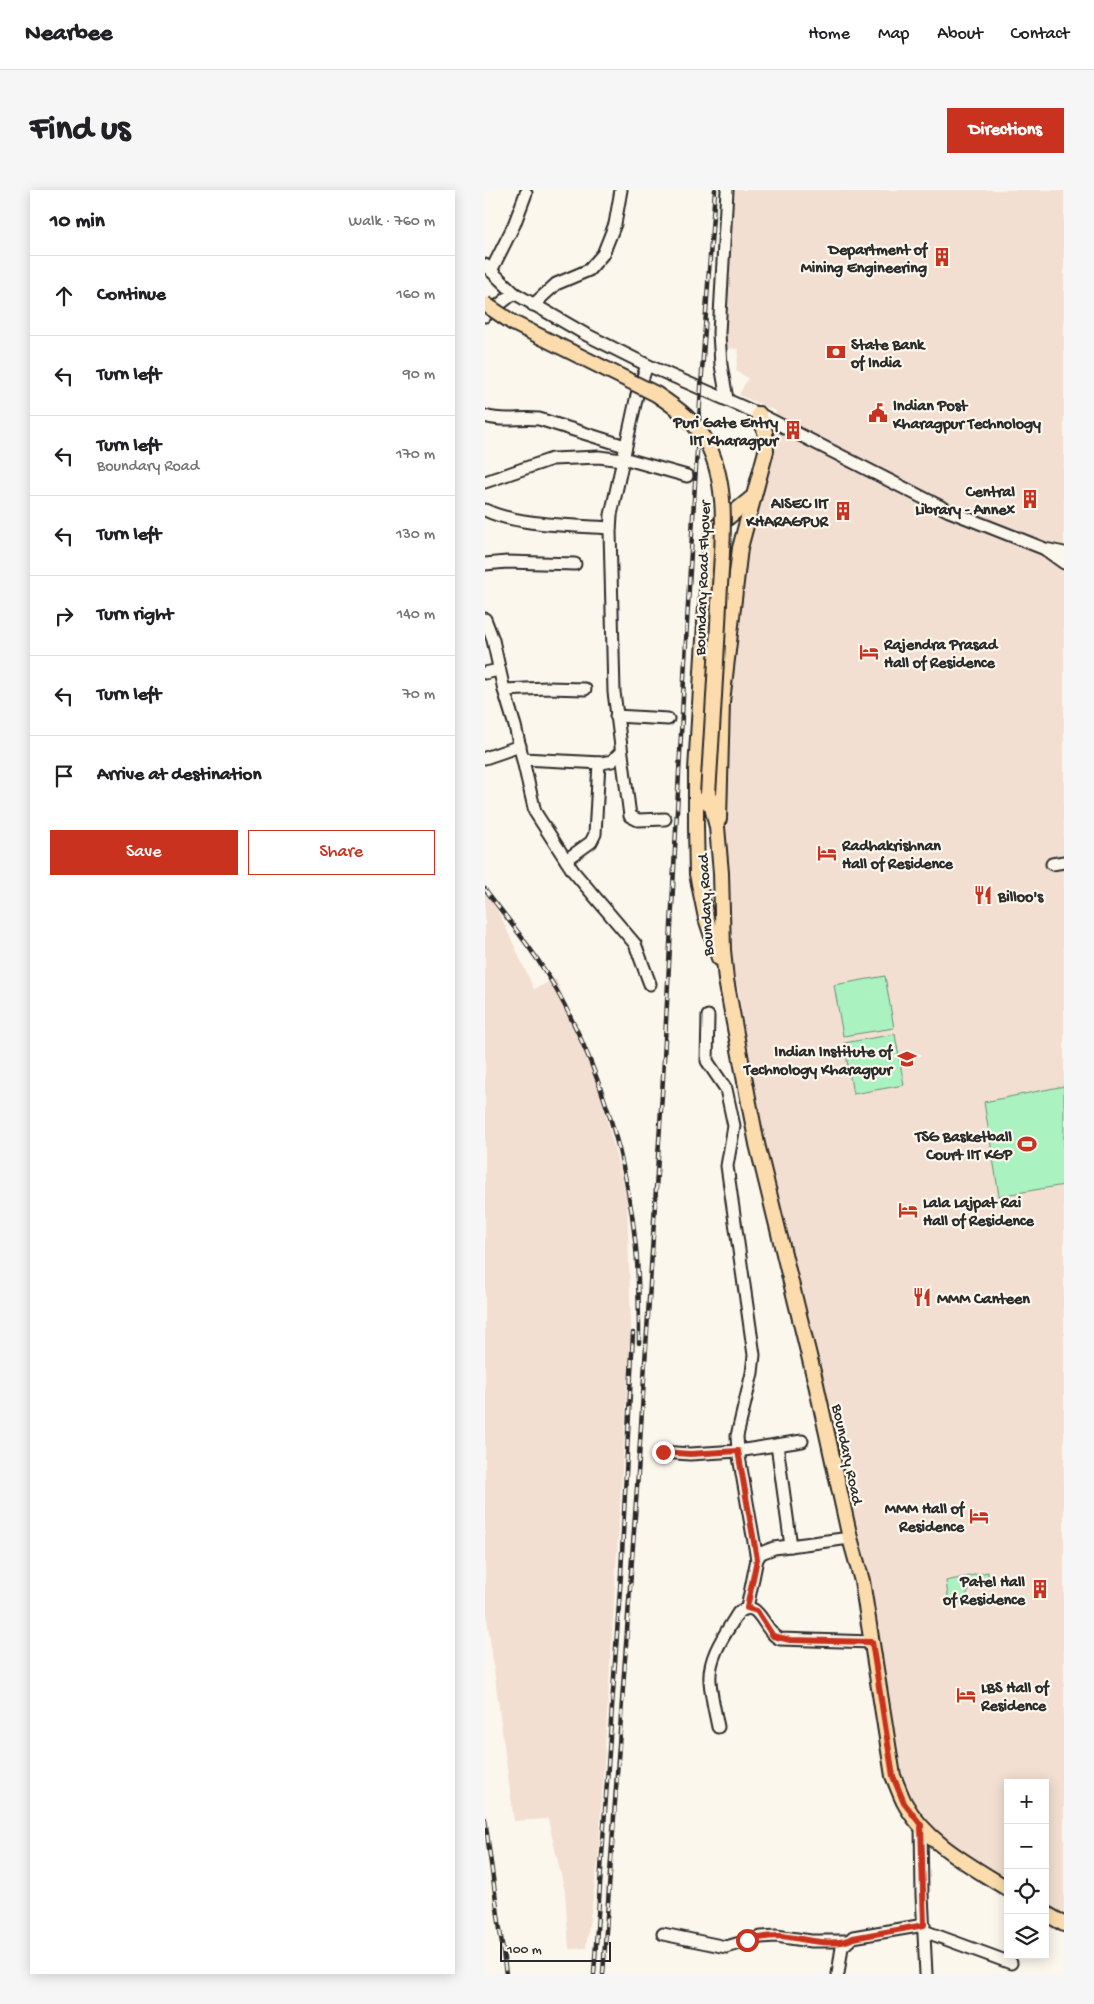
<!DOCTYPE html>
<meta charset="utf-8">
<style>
body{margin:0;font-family:"Gochi Hand",sans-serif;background:#f6f6f6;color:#202124}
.controls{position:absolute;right:15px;bottom:15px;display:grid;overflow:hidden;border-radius:0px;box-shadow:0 2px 12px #0003}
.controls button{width:45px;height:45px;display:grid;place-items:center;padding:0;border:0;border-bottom:1px solid #e0e0e0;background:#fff;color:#202124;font:25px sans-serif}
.scale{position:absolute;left:15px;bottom:12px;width:111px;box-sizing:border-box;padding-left:5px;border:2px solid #2b2b2b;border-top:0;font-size:14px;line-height:18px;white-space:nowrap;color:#2b2b2b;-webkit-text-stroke:4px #fbf7ec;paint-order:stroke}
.stop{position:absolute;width:15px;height:15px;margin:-11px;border:4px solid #c8321e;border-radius:50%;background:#fff}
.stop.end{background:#c8321e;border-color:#fff;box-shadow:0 1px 5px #0008}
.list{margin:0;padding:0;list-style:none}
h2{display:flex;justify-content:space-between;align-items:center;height:65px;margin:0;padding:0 20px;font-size:21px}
h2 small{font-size:16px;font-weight:400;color:#757577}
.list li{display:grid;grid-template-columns:32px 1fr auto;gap:15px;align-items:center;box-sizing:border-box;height:80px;padding:0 20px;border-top:1px solid #e0e0e0}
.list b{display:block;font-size:19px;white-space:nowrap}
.list p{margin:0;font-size:16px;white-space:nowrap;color:#757577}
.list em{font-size:16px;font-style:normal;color:#757577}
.actions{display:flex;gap:10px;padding:15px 20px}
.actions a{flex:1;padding:11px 0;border:1px solid #c8321e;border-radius:0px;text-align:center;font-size:18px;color:#c8321e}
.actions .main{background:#c8321e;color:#fff}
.icon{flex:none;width:28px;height:28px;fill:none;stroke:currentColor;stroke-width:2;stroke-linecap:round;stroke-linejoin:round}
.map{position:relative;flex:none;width:579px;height:1784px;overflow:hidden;border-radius:0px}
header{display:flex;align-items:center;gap:30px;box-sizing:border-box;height:70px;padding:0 25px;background:#fff;border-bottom:1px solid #e0e0e0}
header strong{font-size:24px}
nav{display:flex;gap:28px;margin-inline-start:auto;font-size:18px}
.intro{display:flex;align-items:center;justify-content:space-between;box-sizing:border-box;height:120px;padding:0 30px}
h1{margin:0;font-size:35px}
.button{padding:12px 22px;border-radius:0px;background:#c8321e;color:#fff;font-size:18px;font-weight:700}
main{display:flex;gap:30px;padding:0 30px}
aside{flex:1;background:#fff;border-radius:0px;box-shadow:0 2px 12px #0003}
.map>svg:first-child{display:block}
</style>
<header>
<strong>Nearbee</strong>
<nav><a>Home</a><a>Map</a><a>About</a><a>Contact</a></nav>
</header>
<div class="intro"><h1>Find us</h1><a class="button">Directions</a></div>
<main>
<aside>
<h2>10 min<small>Walk · 760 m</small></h2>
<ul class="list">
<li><svg class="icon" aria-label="ahead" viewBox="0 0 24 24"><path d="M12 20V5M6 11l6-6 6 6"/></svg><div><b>Continue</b></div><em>160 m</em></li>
<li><svg class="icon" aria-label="left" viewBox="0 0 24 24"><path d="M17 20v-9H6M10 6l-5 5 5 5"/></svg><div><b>Turn left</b></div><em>90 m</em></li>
<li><svg class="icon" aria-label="left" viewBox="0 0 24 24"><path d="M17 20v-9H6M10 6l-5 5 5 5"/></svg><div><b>Turn left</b><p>Boundary Road</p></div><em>170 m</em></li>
<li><svg class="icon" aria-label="left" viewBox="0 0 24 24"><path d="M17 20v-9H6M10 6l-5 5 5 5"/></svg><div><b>Turn left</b></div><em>130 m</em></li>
<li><svg class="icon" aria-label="right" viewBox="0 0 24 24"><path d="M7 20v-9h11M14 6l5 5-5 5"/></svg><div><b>Turn right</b></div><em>140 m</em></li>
<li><svg class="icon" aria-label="left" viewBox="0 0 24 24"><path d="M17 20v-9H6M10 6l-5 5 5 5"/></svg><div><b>Turn left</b></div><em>70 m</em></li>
<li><svg class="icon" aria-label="arrive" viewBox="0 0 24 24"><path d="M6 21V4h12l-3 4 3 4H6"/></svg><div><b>Arrive at destination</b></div></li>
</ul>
<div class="actions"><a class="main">Save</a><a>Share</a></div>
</aside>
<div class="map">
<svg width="579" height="1784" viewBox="0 0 579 1784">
<rect width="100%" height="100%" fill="#fbf7ec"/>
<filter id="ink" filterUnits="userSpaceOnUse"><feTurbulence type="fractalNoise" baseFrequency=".02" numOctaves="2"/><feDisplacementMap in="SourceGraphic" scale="10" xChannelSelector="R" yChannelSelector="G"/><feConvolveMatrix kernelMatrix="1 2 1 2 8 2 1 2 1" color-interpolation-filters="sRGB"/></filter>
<g filter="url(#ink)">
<!-- built -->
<g fill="#f2dfd1">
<path d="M249,0H579V1729L560,1717V1593H523V1694L470,1661L435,1625L422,1608L413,1583L405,1523L346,1240L274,945L276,940L253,798L247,793L241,752L238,558L257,378L291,221L254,205L263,188L251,181L254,159L240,158Z"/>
<path d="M0,701L15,725L49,799L71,789L109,880L142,1007L146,1137L113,1670L101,1758L84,1759L80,1702L63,1629L29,1631L0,1412Z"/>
</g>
<!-- green -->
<g fill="#aaf2bf" stroke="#6a8e75">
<path d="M400,786L409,838L358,846L349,795Z"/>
<path d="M410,844L419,895L368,904L359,853Z"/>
<path d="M579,896V995L514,1006L499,912Z"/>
<path d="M503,1382V1396C486,1395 485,1397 478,1412L464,1414L461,1391Z"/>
</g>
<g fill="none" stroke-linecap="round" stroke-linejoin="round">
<!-- minor casing -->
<g stroke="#2b2b2b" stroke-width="15">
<g id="minor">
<path d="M0,75L29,103L100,144L162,175L274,224L464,321L560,359L579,363"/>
<path d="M6,81L29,35L41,3"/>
<path d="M48,115L71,94L104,80L118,64L130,34L136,0"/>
<path d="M0,126L29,103"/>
<path d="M162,175L152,205L126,325L125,341L129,502L145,626L153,630L180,629"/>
<path d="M242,209L236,175L234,143L242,0"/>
<path d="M0,226C16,232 36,227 54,229L140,256"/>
<path d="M138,268L202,286"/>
<path d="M0,292L67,269L114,267L137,270"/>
<path d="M0,320C33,336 88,335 125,338"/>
<path d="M561,360L579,373"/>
<path d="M0,374L22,372L90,374"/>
<path d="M0,429L8,450L19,500L30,536L50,622L88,681L150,754L165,794"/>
<path d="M0,483L14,480"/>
<path d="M19,500L62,498L100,499"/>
<path d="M131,526L183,529"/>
<path d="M0,568L35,556"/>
<path d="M38,569L117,573L127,571L136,562"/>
<path d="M81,670L106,652L110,644L114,573"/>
<path d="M567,674L579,672"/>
<path d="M223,826L222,871L241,899L249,936L242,976L269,1165L267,1183L252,1246L253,1261L272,1369"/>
<path d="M292,1255L306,1356"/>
<path d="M177,1262L205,1264L253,1261L317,1251"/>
<path d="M262,1418L272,1369L276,1363L289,1358L365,1348"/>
<path d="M233,1537C230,1522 226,1506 225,1491C223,1466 241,1443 253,1423C275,1406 277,1441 295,1449L387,1452"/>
<path d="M436,1635L437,1705L441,1784"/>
<path d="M439,1741L526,1773"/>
<path d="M178,1744L241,1757L276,1747L291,1746L326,1751H362"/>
<path d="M353,1784L357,1757L368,1747L439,1735"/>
</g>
</g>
<!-- major casing -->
<g stroke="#2b2b2b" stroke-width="18">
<g id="major">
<path d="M222,611L227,617L232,637L236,683L238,760L241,790L264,913L272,954L331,1194L365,1348L377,1391L408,1586C412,1595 415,1604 419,1612C440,1652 486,1676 523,1699"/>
<path d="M234,629L237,512L255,358L281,261L280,242L274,224"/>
<path d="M234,768L221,728L212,684L211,637V580L225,351L230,338L268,307"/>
<path d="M560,1723L579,1734"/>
</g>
</g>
<!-- minor -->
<use href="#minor" stroke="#fbf7ec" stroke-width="11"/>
<!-- major -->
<use href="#major" stroke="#fcdcac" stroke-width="14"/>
<!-- rail casing -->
<g stroke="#2b2b2b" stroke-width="4.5">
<g id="rail">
<path d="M0,699C25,732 52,765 72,801C115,879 143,970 151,1058C154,1089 154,1121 154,1153"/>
<path d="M0,1629L21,1784"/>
<path d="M109,1784L136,1384L148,1143"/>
<path d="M118,1784C140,1485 160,1187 178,888C194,592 207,296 230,0"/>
</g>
</g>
<!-- rail -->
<use href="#rail" stroke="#fbf7ec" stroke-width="2.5" stroke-dasharray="8" stroke-linecap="butt"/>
<!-- major-bridge casing -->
<g stroke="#2b2b2b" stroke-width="18" stroke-linecap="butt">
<path id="major-bridge" d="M0,114L28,133L171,204C192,218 213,233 224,257C246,304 236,364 234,414C231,478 227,541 223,604"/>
</g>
<!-- major-bridge -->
<use href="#major-bridge" stroke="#fcdcac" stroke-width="14"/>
</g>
</g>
<g fill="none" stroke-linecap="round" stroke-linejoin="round" filter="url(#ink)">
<!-- route -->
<path stroke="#c8321e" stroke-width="6" d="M178,1262L205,1264L253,1261L272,1369L262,1418L272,1421L288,1446L305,1450L387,1452L408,1586L419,1613L436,1635L439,1735L368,1748C348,1759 315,1747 294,1746C283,1746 273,1748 262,1750"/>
</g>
<!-- icons -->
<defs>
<g id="building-bare" transform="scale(1.5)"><path d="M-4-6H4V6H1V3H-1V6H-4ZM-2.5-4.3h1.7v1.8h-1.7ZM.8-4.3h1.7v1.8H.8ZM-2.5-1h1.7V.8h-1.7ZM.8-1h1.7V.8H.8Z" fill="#c8321e" stroke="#fbf7ec" stroke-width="2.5" paint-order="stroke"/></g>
<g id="bank-bare" transform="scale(1.5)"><path d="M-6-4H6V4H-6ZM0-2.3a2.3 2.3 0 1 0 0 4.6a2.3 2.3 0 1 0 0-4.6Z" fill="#c8321e" stroke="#fbf7ec" stroke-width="2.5" paint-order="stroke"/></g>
<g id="civic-bare" transform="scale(1.5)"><path d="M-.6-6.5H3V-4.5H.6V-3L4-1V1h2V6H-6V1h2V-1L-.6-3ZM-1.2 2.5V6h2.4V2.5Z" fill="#c8321e" stroke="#fbf7ec" stroke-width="2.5" paint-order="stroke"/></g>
<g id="hotel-bare" transform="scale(1.5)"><path d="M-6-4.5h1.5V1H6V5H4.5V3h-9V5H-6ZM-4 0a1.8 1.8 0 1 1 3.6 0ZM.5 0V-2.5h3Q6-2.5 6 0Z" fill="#c8321e" stroke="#fbf7ec" stroke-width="2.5" paint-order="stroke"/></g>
<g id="restaurant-bare" transform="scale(1.5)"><path d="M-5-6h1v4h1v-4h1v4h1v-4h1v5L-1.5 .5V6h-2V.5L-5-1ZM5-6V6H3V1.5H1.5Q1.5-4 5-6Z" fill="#c8321e" stroke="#fbf7ec" stroke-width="2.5" paint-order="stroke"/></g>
<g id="university-bare" transform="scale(1.5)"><path d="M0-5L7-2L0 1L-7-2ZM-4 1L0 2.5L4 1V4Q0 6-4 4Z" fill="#c8321e" stroke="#fbf7ec" stroke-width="2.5" paint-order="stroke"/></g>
<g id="stadium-bare" transform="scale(1.5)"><path d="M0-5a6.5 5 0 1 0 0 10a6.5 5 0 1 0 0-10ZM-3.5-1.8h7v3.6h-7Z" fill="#c8321e" stroke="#fbf7ec" stroke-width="2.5" paint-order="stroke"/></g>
</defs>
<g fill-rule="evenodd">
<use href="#building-bare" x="457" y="67"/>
<use href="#bank-bare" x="351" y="162"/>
<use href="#civic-bare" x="393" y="223"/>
<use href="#building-bare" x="308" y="240"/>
<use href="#building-bare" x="545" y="309"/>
<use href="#building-bare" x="358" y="321"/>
<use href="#hotel-bare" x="384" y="462"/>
<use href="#hotel-bare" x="342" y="663"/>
<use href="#restaurant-bare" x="498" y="705"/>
<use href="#university-bare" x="422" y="869"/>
<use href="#stadium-bare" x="542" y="954"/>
<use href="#hotel-bare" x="423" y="1020"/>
<use href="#restaurant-bare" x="437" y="1107"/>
<use href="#hotel-bare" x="494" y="1326"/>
<use href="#building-bare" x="555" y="1399"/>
<use href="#hotel-bare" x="481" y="1505"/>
</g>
<g text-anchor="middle" stroke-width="4.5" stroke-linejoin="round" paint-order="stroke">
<!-- poi labels -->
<g font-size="16" font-weight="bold" fill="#2b2b2b" stroke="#fbf7ec" text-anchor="end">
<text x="442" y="64">Department of<tspan x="442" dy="18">Mining Engineering</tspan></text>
<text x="366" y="159" text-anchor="start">State Bank<tspan x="366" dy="18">of India</tspan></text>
<text x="408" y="220" text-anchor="start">Indian Post<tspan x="408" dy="18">Kharagpur Technology</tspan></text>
<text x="293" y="237">Puri Gate Entry<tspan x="293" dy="18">IIT Kharagpur</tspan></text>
<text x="530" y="306">Central<tspan x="530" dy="18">Library - Annex</tspan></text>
<text x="343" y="318">AISEC IIT<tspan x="343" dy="18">KHARAGPUR</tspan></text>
<text x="399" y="459" text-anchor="start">Rajendra Prasad<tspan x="399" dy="18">Hall of Residence</tspan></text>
<text x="357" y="660" text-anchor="start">Radhakrishnan<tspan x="357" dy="18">Hall of Residence</tspan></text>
<text x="513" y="711" text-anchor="start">Billoo's</text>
<text x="407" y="866">Indian Institute of<tspan x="407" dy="18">Technology Kharagpur</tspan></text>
<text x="527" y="951">TSG Basketball<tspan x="527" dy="18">Court IIT KGP</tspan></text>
<text x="438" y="1017" text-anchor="start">Lala Lajpat Rai<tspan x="438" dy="18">Hall of Residence</tspan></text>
<text x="452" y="1113" text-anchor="start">MMM Canteen</text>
<text x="479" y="1323">MMM Hall of<tspan x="479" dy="18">Residence</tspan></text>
<text x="540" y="1396">Patel Hall<tspan x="540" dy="18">of Residence</tspan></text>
<text x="496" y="1502" text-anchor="start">LBS Hall of<tspan x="496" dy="18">Residence</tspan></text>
</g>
<!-- street labels -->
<g font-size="16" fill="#2b2b2b" stroke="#fbf7ec">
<text transform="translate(216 388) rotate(-88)" y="6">Boundary Road Flyover</text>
<text transform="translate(219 715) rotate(-93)" y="6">Boundary Road</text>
<text transform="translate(364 1264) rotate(78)" y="6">Boundary Road</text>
</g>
</g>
</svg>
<div class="controls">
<button>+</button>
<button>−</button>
<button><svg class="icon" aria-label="locate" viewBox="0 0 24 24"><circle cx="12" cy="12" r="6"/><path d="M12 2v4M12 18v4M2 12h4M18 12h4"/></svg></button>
<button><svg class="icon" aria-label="layers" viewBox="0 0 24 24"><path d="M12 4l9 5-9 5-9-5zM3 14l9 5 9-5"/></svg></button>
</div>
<div class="scale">100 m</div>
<div class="stop" style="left:262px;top:1750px"></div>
<div class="stop end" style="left:178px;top:1262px"></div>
</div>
</main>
